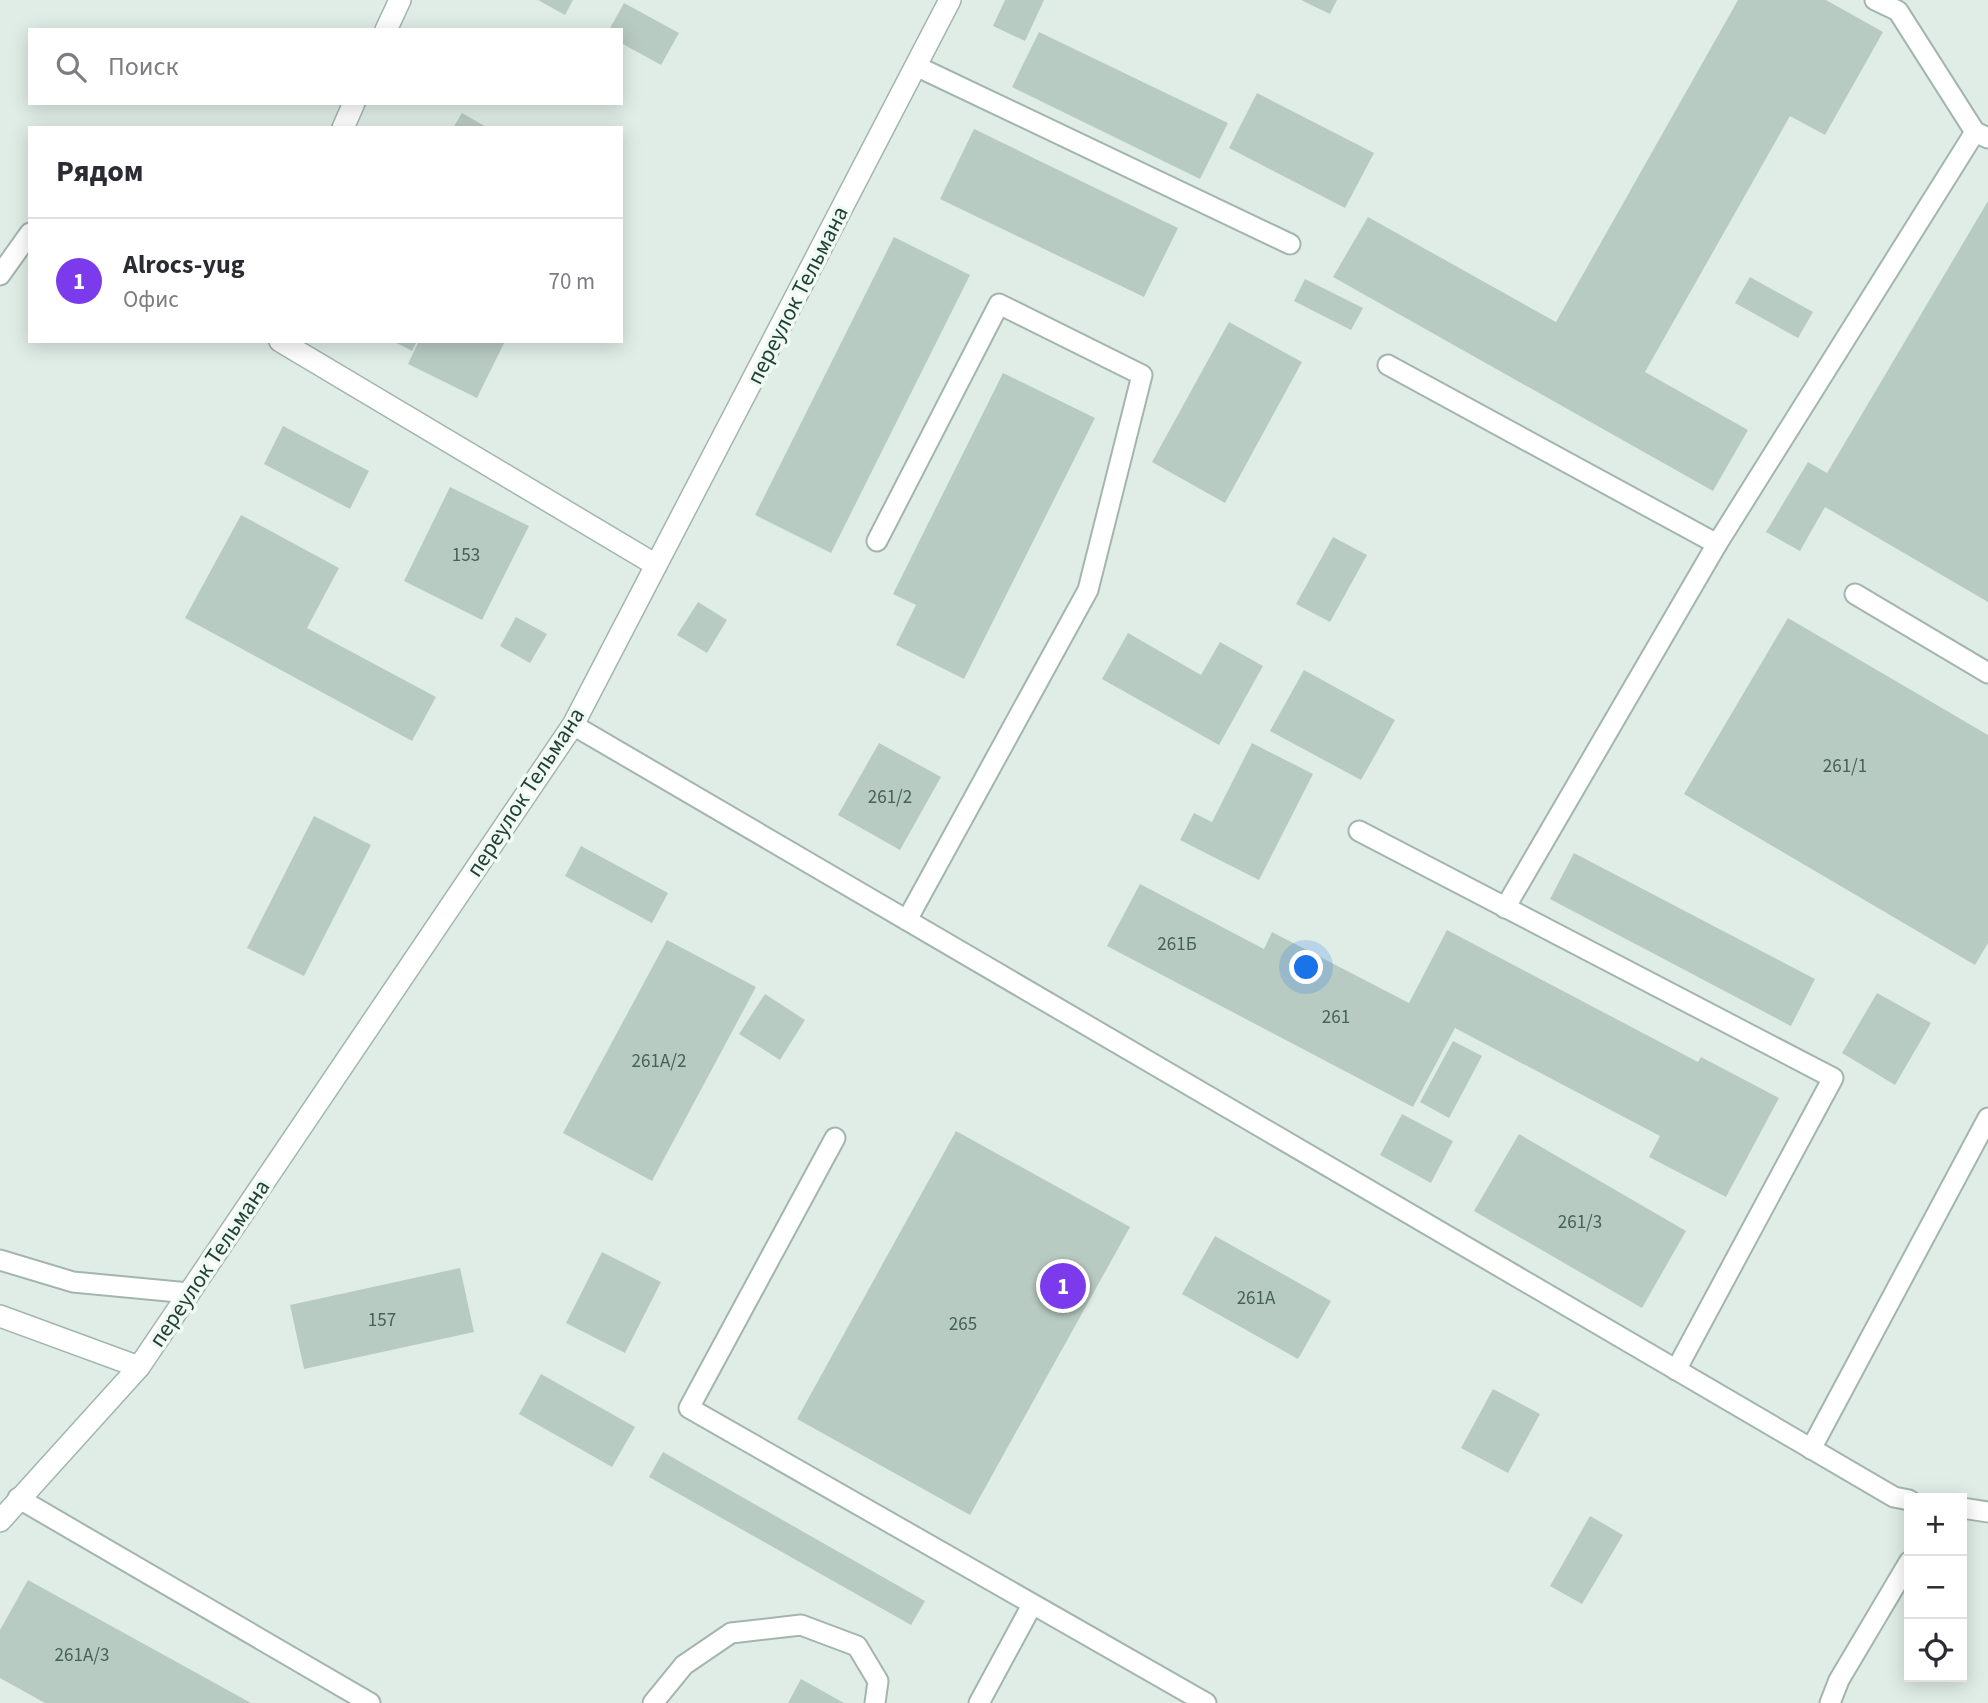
<!DOCTYPE html>
<html lang="ru">
<meta charset="utf-8">
<style>
body{margin:0;font-family:"Source Sans 3",sans-serif;background:#f7f7f7;color:#2b2b33}
.controls{position:absolute;right:21px;bottom:21px;display:grid;overflow:hidden;border-radius:0px;box-shadow:0 4px 18px #0003}
.controls button{width:63px;height:63px;display:grid;place-items:center;padding:0;border:0;border-bottom:2px solid #e1e1e2;background:#fff;color:#2b2b33;font:35px sans-serif}
.you{position:absolute;left:1307px;top:968px;width:24px;height:24px;margin:-18px;border:5px solid #fff;border-radius:50%;background:#1a73e8;box-shadow:0 0 0 10px #1a73e833}
.badge{display:grid;place-items:center;width:46px;height:46px;border-radius:50%;background:#7c3aed;color:#fff;font-size:23px;font-weight:700}
.pin{position:absolute;translate:-50% -50%;border:4px solid #fff;box-shadow:0 2px 7px #0006}
.list{margin:0;padding:0;list-style:none}
h2{display:flex;justify-content:space-between;align-items:center;height:91px;margin:0;padding:0 28px;font-size:30px}
h2 small{font-size:23px;font-weight:400;color:#7c7c81}
.list li{display:grid;grid-template-columns:46px 1fr auto;gap:21px;align-items:center;box-sizing:border-box;height:126px;padding:0 28px;border-top:2px solid #e1e1e2}
.list b{display:block;font-size:26px;white-space:nowrap}
.list p{margin:0;font-size:23px;white-space:nowrap;color:#7c7c81}
.list em{font-size:23px;font-style:normal;color:#7c7c81}
.icon{flex:none;width:38px;height:38px;fill:none;stroke:currentColor;stroke-width:2;stroke-linecap:round;stroke-linejoin:round}
.map{position:relative;flex:none;width:1988px;height:1703px;overflow:hidden}
.search{position:absolute;background:#fff;box-shadow:0 4px 18px #0003;left:28px;top:28px;width:595px;height:77px;display:flex;align-items:center;gap:18px;box-sizing:border-box;padding:0 24px;border-radius:0px;color:#7c7c81;font-size:26px}
.panel{position:absolute;background:#fff;box-shadow:0 4px 18px #0003;left:28px;top:126px;width:595px;height:217px;border-radius:0px}
.map>svg:first-child{display:block}
</style>
<div class="map">
<svg width="1988" height="1703" viewBox="0 0 1988 1703">
<rect width="100%" height="100%" fill="#e0ede7"/>
<!-- building -->
<g fill="#b8cbc2">
<path d="M538,0H573L565,15Z"/>
<path d="M1005,0H1044L1025,41L993,26Z"/>
<path d="M1301,0H1337L1330,14Z"/>
<path d="M1738,0H1826L1883,32L1825,135L1790,116L1645,372L1748,430L1713,491L1333,277L1368,217L1556,322Z"/>
<path d="M624,3L679,33L661,65L621,43V30H609Z"/>
<path d="M1039,32L1228,123L1200,179L1012,87Z"/>
<path d="M1257,93L1374,153L1345,208L1229,148Z"/>
<path d="M462,113L488,128H453Z"/>
<path d="M974,129L1178,228L1144,297L940,199Z"/>
<path d="M1988,201V602L1825,507L1800,551L1766,532L1808,462L1827,473Z"/>
<path d="M894,237L970,275L831,553L755,515Z"/>
<path d="M1750,277L1813,312L1798,338L1735,303Z"/>
<path d="M1305,279L1363,308L1351,330L1294,301Z"/>
<path d="M1229,322L1302,362L1225,503L1152,462Z"/>
<path d="M393,341H417L412,351Z"/>
<path d="M419,341H505L477,398L408,364Z"/>
<path d="M1003,373L1095,418L964,679L896,645L916,605L893,594Z"/>
<path d="M283,426L369,471L350,509L264,464Z"/>
<path d="M450,487L529,526L482,620L404,581Z"/>
<path d="M241,515L339,568L307,628L436,697L412,741L185,618Z"/>
<path d="M1333,537L1367,555L1330,622L1296,604Z"/>
<path d="M698,602L727,620L707,653L677,635Z"/>
<path d="M516,617L547,634L530,663L500,646Z"/>
<path d="M1788,618L1988,735V943L1975,965L1684,794Z"/>
<path d="M1128,633L1201,675L1220,642L1263,666L1219,745L1102,679Z"/>
<path d="M1304,670L1395,720L1361,780L1270,731Z"/>
<path d="M879,743L941,777L900,850L838,815Z"/>
<path d="M1252,743L1313,774L1259,880L1180,840L1194,813L1212,822Z"/>
<path d="M314,816L371,845L304,976L247,948Z"/>
<path d="M581,846L668,893L652,923L565,876Z"/>
<path d="M1574,853L1815,979L1791,1026L1550,899Z"/>
<path d="M1140,884L1264,949L1272,932L1409,1003L1447,930L1698,1062L1701,1057L1779,1098L1726,1197L1649,1157L1660,1136L1455,1028L1413,1107L1107,946Z"/>
<path d="M667,940L756,987L652,1181L563,1133Z"/>
<path d="M1877,993L1931,1023L1895,1085L1842,1053Z"/>
<path d="M765,994L805,1020L780,1060L739,1034Z"/>
<path d="M1453,1041L1482,1056L1449,1118L1420,1102Z"/>
<path d="M1402,1114L1453,1141L1431,1183L1380,1155Z"/>
<path d="M956,1131L1130,1227L970,1515L797,1419Z"/>
<path d="M1519,1134L1686,1231L1642,1308L1474,1211Z"/>
<path d="M1215,1236L1331,1301L1298,1359L1182,1294Z"/>
<path d="M602,1252L661,1282L625,1353L566,1323Z"/>
<path d="M460,1268L474,1332L304,1369L290,1305Z"/>
<path d="M541,1374L635,1427L612,1467L519,1414Z"/>
<path d="M1493,1389L1540,1414L1508,1473L1461,1448Z"/>
<path d="M663,1452L925,1601L911,1625L649,1477Z"/>
<path d="M1590,1516L1623,1535L1582,1604L1550,1586Z"/>
<path d="M28,1580L251,1703H45L0,1678V1630Z"/>
<path d="M801,1679L844,1703H788Z"/>
</g>
<g fill="none" stroke-linecap="round" stroke-linejoin="round">
<!-- service casing -->
<g stroke="#a2b5ae" stroke-width="23">
<g id="service">
<path d="M1875,0L1898,11L1975,132L1988,138"/>
<path d="M916,66L1290,244"/>
<path d="M0,275L30,233"/>
<path d="M1388,365L1717,544"/>
<path d="M877,541L999,304L1142,375L1088,590L907,920"/>
<path d="M1855,594L1988,673"/>
<path d="M573,725L1894,1497L1909,1500"/>
<path d="M1359,831L1833,1078L1676,1370"/>
<path d="M1505,908L1717,544L1975,132"/>
<path d="M835,1138L689,1408L1206,1703"/>
<path d="M0,1260L73,1282L189,1293"/>
<path d="M1811,1449L1988,1118"/>
<path d="M18,1498L370,1703"/>
<path d="M1962,1508L1988,1512"/>
<path d="M653,1703L684,1665L731,1633L801,1625L857,1646L878,1681L875,1703"/>
<path d="M979,1703L1032,1605"/>
<path d="M1830,1703L1839,1680L1909,1562"/>
</g>
</g>
<!-- minor casing -->
<g stroke="#a2b5ae" stroke-width="24">
<g id="minor">
<path d="M386,30L400,0"/>
<path d="M343,128L354,103"/>
<path d="M280,341L656,565"/>
<path d="M0,1316L139,1367"/>
<path d="M0,1521L139,1367L573,725L950,0"/>
</g>
</g>
<!-- service -->
<use href="#service" stroke="#fff" stroke-width="19"/>
<!-- minor -->
<use href="#minor" stroke="#fff" stroke-width="21"/>
</g>
<g text-anchor="middle" stroke-width="7" stroke-linejoin="round" paint-order="stroke">
<!-- number labels -->
<g font-size="19" fill="#456258">
<text x="466" y="561">153</text>
<text x="1845" y="772">261/1</text>
<text x="890" y="803">261/2</text>
<text x="1177" y="950">261Б</text>
<text x="1336" y="1023">261</text>
<text x="659" y="1067">261А/2</text>
<text x="1580" y="1228">261/3</text>
<text x="1256" y="1304">261А</text>
<text x="382" y="1326">157</text>
<text x="963" y="1330">265</text>
<text x="82" y="1661">261А/3</text>
</g>
<!-- street labels -->
<g font-size="23" fill="#1f3f35" stroke="#f1f9f5">
<text transform="translate(797 295) rotate(-63)" y="8">переулок Тельмана</text>
<text transform="translate(525 792) rotate(-57)" y="8">переулок Тельмана</text>
<text transform="translate(209 1263) rotate(-56)" y="8">переулок Тельмана</text>
</g>
</g>
</svg>
<div class="controls">
<button>+</button>
<button>−</button>
<button><svg class="icon" aria-label="locate" viewBox="0 0 24 24"><circle cx="12" cy="12" r="6"/><path d="M12 2v4M12 18v4M2 12h4M18 12h4"/></svg></button>
</div>
<div class="you"></div>
<div class="pin badge" style="left:1063px;top:1286px">1</div>
<div class="search"><svg class="icon" aria-label="search" viewBox="0 0 24 24"><circle cx="10" cy="10" r="6"/><path d="M15 15l6 6"/></svg>Поиск</div>
<section class="panel">
<h2>Рядом<small></small></h2>
<ul class="list">
<li><span class="badge">1</span><div><b>Alrocs-yug</b><p>Офис</p></div><em>70 m</em></li>
</ul>
</section>
</div>
